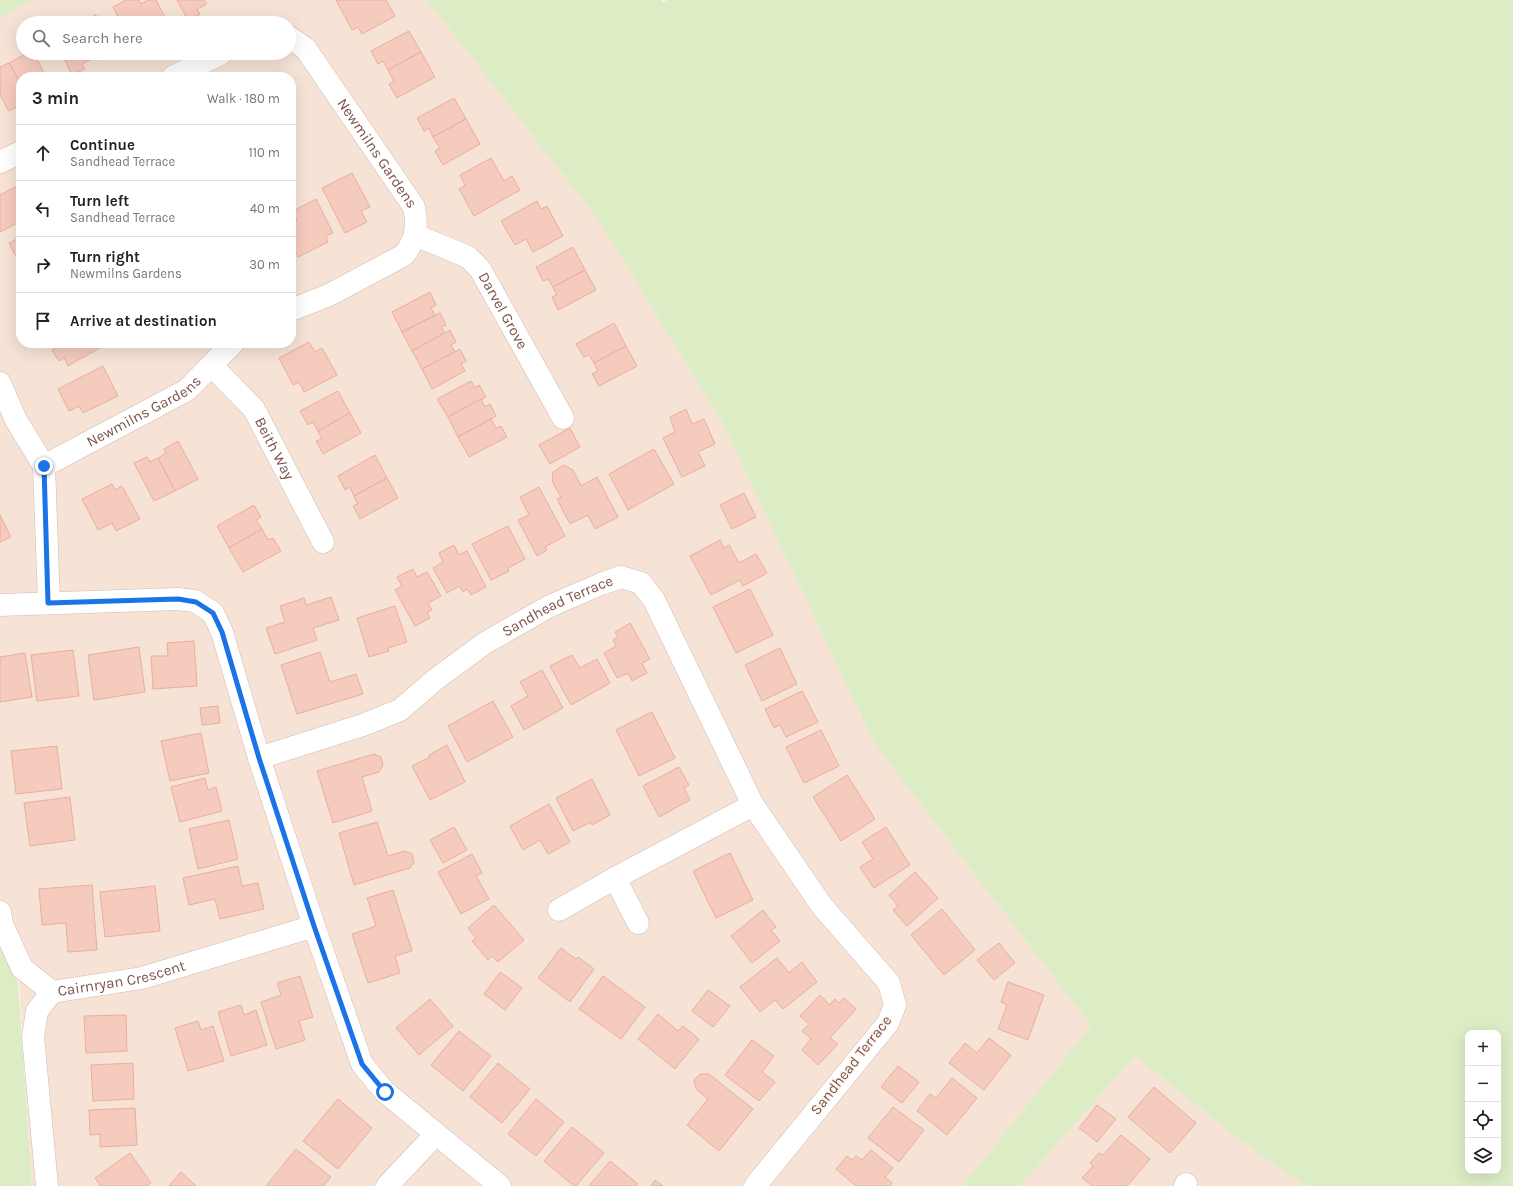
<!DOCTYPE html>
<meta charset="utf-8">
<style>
body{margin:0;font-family:Karla,sans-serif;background:#f6f6f6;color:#222}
.controls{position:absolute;right:12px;bottom:12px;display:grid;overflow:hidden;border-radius:8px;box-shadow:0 4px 16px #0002}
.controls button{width:36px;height:36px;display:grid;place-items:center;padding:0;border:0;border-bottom:1px solid #e0e0e0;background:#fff;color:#222;font:20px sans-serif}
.stop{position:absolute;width:12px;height:12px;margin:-9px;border:3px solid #1a73e8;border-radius:50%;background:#fff}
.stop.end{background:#1a73e8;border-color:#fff;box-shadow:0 1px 4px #0008}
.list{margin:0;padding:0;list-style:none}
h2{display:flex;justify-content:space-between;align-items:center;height:52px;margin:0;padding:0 16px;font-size:17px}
h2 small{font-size:13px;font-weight:400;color:#767676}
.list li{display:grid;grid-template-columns:26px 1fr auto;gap:12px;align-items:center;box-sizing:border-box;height:56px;padding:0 16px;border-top:1px solid #e0e0e0}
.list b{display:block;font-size:15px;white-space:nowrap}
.list p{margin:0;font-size:13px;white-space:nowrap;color:#767676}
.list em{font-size:13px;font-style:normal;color:#767676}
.icon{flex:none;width:22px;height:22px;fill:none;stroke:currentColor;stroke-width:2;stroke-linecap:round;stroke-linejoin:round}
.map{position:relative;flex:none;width:1513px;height:1186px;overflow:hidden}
.search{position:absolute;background:#fff;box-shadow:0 4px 16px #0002;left:16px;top:16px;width:280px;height:44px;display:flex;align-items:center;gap:10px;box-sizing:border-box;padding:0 14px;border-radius:22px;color:#767676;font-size:15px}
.panel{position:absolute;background:#fff;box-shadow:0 4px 16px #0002;left:16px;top:72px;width:280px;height:276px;border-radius:16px}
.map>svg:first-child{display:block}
</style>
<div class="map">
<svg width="1513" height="1186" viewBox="0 0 1513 1186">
<rect width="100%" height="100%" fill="#fef2e9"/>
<!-- residential -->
<g fill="#f6e3d6" fill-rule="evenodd">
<path d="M32,0H427L596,217L721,420L874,743L1091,1026L962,1186H32L19,980L0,944V18ZM23,23H289V53H23ZM21,77H291V343H21Z"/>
<path d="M1135,1056L1244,1143L1306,1186H1020Z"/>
</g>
<!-- green -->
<g fill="#dcedc5" fill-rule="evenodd">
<path d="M0,0H32L0,18Z"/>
<path d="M427,0H661L663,2L667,0H1513V1186H1306L1244,1143L1135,1056L1020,1186H962L1091,1026L874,743L721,420L596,217ZM1468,1033H1498V1171H1468Z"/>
<path d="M0,945L18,982L32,1186H0Z"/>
</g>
<!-- building -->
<g fill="#f5cbbe" stroke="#e9ae9d">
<path d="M126,0H139L141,4L148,0H156L168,23H121L113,7Z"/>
<path d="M177,0H204L207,4L197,9L200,14L188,20Z"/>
<path d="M336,0H386L395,16L362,34L358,27L352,30Z"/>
<path d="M96,15L100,23H79Z"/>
<path d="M409,31L421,52L388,70L383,61L378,64L371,51Z"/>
<path d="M421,52L435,77L397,98L389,84L394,81L388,70Z"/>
<path d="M27,53H34L46,77H21V85L9,63Z"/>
<path d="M61,53H86L90,60L82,64L85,69L72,75Z"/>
<path d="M86,53H114L101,60L99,55L90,60Z"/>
<path d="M9,63L21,85V98L19,99L21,105L9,111L0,95V67Z"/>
<path d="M454,98L466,119L433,137L429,128L424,131L417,118Z"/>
<path d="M466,119L480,144L443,165L435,151L440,148L433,137Z"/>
<path d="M491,158L504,181L512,176L520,190L474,216L459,189L465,185L460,175Z"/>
<path d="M352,173L370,207L361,211L367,222L345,233L322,188Z"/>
<path d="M21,184V221L0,232V195Z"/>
<path d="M316,199L333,233L326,236L328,242L298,257L291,242V223L297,220L293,211Z"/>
<path d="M537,201L541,209L547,206L563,236L533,252L526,239L515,245L501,221Z"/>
<path d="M21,237V254L20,253L15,255L9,243Z"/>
<path d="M573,247L585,270L553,287L548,279L543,281L536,267Z"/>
<path d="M585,270L596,290L558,310L552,297L557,295L553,287Z"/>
<path d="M430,292L436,305L431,308L435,315L402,332L392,312Z"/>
<path d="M440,313L446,325L441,327L445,333L412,351L402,332Z"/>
<path d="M614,323L626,346L594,363L589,355L584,357L576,344Z"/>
<path d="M450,330L456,342L451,345L455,352L422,369L412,351Z"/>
<path d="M309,342L315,352L322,348L337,375L304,392L299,382L293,385L279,358Z"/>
<path d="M64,343H98L101,347L68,366L64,358L59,361L52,350Z"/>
<path d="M626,346L637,366L599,386L592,374L598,371L594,363Z"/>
<path d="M460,349L466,361L461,364L465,371L432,389L422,369Z"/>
<path d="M103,366L118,396L83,413L79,406L69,411L58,389Z"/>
<path d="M471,381L475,388L479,385L486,397L448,417L437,399Z"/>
<path d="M338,391L350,413L318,431L313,422L308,425L300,411Z"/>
<path d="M481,399L485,407L490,404L496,416L458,437L448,417Z"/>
<path d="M686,409L692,424L704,419L715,444L698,452L705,466L682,477L663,438L675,432L670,417Z"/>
<path d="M350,413L361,433L323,454L316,441L322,439L318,431Z"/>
<path d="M491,419L496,428L501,426L507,437L469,457L458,437Z"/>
<path d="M570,428L580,447L550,464L539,445Z"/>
<path d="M178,441L198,479L175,491L158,458L166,453L164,449Z"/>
<path d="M654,449L674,484L628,510L609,474Z"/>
<path d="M375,455L387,478L354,496L350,487L345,490L338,476Z"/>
<path d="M147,457L150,462L158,458L175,491L154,501L134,463Z"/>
<path d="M564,465L573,470L581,486L597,477L618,517L595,529L588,515L570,524L557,499L561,497L552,481L553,472Z"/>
<path d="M387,478L398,498L360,519L353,506L358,504L354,496Z"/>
<path d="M112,484L115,490L122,486L140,519L116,531L112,523L98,530L82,499Z"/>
<path d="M539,487L565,536L545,547L547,550L537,556L518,520L529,515L520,497Z"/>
<path d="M744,493L756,517L732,529L720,505Z"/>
<path d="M254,505L261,517L256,520L262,529L229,548L217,526Z"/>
<path d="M0,515L11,537L0,542Z"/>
<path d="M508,526L525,559L508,568L509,571L491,580L472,544Z"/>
<path d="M262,529L268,540L273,538L281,551L243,572L229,548Z"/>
<path d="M720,540L724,548L729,545L739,563L756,554L767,573L743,586L740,580L711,595L690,556Z"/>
<path d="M454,545L459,555L467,551L486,587L471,595L467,589L463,592L459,586L447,593L433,568L443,562L439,553Z"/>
<path d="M413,569L417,577L427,572L441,596L428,603L432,610L427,612L430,618L415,626L395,590L402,586L397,577Z"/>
<path d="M750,589L773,635L736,653L713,607Z"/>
<path d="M331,597L339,620L313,628L317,640L275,654L266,628L285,622L280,606L304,598L306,605Z"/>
<path d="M395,606L407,642L388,648L389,651L369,657L357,618Z"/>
<path d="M630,623L650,659L642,663L647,673L632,681L628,673L617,678L604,653L616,646L613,640L618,637L615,632Z"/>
<path d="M194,641L197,686L153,689L151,656H168L167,643Z"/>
<path d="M139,647L145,692L94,700L88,655Z"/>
<path d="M780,648L797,684L762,701L745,665Z"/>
<path d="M73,650L79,696L37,701L31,655Z"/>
<path d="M320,652L330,682L356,674L363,694L297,714L281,665Z"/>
<path d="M25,653L32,697L0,702V657Z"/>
<path d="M572,655L580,668L597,659L610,683L571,705L550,666Z"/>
<path d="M542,670L563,708L524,730L511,706L528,696L520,682Z"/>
<path d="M802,691L818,722L786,737L780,725L774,728L765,709Z"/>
<path d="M493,701L513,737L467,762L448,726Z"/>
<path d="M218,706L220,723L202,725L200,708Z"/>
<path d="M652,712L675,758L639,776L616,730Z"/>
<path d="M821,730L839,766L804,783L786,747Z"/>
<path d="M201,733L209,773L170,781L161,741Z"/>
<path d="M447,745L465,782L430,800L412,766L430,757L429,755Z"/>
<path d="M57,746L62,789L16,794L11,751Z"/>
<path d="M374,754L381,757L383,765L379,772L362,777L372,811L333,823L317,771Z"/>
<path d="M679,767L689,785L684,788L690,800L659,817L643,786Z"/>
<path d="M847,775L875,819L841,841L813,797Z"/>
<path d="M205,778L208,790L216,787L222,811L180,822L171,787Z"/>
<path d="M592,779L610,815L592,825L591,822L573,831L556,798Z"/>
<path d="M70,797L75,840L30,846L24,803Z"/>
<path d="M549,804L570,842L548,854L540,840L523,850L510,826Z"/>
<path d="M229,820L238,859L198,869L189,829Z"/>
<path d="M377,822L388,856L405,851L412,854L414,862L410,868L354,885L339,833Z"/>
<path d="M454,827L467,850L443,863L430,840Z"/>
<path d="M886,827L910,865L874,888L860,867L873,859L862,842Z"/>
<path d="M730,853L753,900L716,918L693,871Z"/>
<path d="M472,854L482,873L476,876L489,899L461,914L438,872Z"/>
<path d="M238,866L242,886L258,883L264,909L220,919L215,899L189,905L183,878Z"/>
<path d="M915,872L938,898L907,926L893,910L898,906L889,895Z"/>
<path d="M92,885L97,950L68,952L66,923L42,925L39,889Z"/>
<path d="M155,886L160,931L105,937L100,892Z"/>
<path d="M393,890L412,951L395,956L400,973L368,983L352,934L376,926L367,898Z"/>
<path d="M494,905L524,940L498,962L492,956L488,960L472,941L476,938L468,928Z"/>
<path d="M942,909L975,950L944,975L911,935Z"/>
<path d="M763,910L776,927L771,930L780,941L752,963L731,936Z"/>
<path d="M999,943L1015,963L994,980L977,960Z"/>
<path d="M561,948L576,959L578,957L594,969L570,1002L538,978Z"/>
<path d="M777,958L789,973L802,962L817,982L783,1009L775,1000L760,1012L740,987Z"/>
<path d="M500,972L522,988L505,1010L484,994Z"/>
<path d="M300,976L313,1017L299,1021L305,1040L276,1049L261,1002L281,995L277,983Z"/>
<path d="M603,976L645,1007L621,1039L579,1009Z"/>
<path d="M1008,982L1044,995L1028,1040L998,1029L1007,1005L1001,1002Z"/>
<path d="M708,990L730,1006L713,1027L692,1011Z"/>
<path d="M820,995L830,1005L835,999L839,1003L844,998L856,1009L830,1038L838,1044L818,1065L802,1050L811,1039L802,1031L809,1024L800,1016Z"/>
<path d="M430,999L453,1026L419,1055L396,1028Z"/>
<path d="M241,1005L244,1015L256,1010L267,1045L231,1056L218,1012Z"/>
<path d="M658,1014L678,1031L683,1026L699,1039L675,1069L638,1039Z"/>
<path d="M126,1015L127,1051L86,1053L84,1016Z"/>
<path d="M198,1021L201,1030L213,1026L224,1061L188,1071L175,1028Z"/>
<path d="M459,1031L491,1056L463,1091L431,1065Z"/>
<path d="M989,1038L1011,1055L984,1090L949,1063L965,1043L977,1053Z"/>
<path d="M752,1040L774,1056L762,1072L775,1082L759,1101L725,1075Z"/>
<path d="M133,1063L134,1099L93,1101L91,1065Z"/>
<path d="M498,1063L530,1089L502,1123L470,1097Z"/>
<path d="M898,1066L919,1082L902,1103L881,1087Z"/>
<path d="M700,1074H709L753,1109L719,1151L687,1125L708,1099L696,1089L694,1080Z"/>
<path d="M952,1078L977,1098L947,1135L917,1111L930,1094L936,1098Z"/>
<path d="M1154,1087L1196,1123L1170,1153L1128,1117Z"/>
<path d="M338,1099L372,1128L338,1169L303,1141Z"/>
<path d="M536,1099L564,1122L536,1156L508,1134Z"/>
<path d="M1097,1105L1116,1119L1097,1142L1079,1128Z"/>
<path d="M893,1107L924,1130L899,1162L868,1138Z"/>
<path d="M135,1108L137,1145L100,1147V1134L90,1135L89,1110Z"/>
<path d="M572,1127L604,1153L576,1186H574L544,1161Z"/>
<path d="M1121,1135L1150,1159L1127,1186H1092L1082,1178L1093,1166L1090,1163L1099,1153L1103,1155Z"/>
<path d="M296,1149L331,1177L323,1186H266Z"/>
<path d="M871,1150L893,1168L885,1177L892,1183L890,1186H856L836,1169L847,1156L852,1160L856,1156L862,1160Z"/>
<path d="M130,1153L151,1183L146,1186H101L95,1178Z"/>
<path d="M610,1161L638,1184L636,1186H589Z"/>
<path d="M181,1172L196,1186H169Z"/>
<path d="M655,1180L663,1186H651Z"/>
</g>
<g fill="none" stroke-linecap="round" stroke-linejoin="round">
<!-- minor casing -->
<g stroke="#d4bab0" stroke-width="23">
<g id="minor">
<path id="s1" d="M289,37L306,49L414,207C418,226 416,240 404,255L329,295L291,310"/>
<path d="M173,77L222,53"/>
<path d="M0,162L21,152"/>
<path id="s2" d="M415,235L468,257L480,269L563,418"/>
<path id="s3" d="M211,365L254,409L323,542"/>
<path d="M0,383L16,420L44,466L49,603"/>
<path id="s4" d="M44,466L187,390L233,343"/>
<path d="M0,605L178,599L195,601L213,613L222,632L259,758L314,926L362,1064L385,1092L500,1186"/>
<path id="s5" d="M259,758L363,725L400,710L436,679L485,643L550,606L601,584L621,577L641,583L654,600L753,805L822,906L889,983L895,1005L888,1023L755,1186"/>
<path d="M615,878L638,923"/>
<path d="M559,910L615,878L753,805"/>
<path d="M0,912L2,924L22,968L52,992"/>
<path id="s6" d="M47,1186L33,1037L37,1011L52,992L142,978L314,926"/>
<path d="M387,1186L436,1134"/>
<path d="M1185,1186L1186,1184"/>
</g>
</g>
<!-- minor -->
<use href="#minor" stroke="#fff" stroke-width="22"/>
</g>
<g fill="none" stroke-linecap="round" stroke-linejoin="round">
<!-- route -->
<path stroke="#1a73e8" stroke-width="5" d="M44,466L48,603L178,599L196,602L213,613L222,632L259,758L314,926L362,1064L385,1092"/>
</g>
<g text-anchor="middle" stroke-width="3" stroke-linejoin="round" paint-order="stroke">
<!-- street labels -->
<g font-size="15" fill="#7b534a" stroke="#fff7f1">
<text dy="5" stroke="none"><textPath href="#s1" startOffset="147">Newmilns Gardens</textPath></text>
<text dy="5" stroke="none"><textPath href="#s2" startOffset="122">Darvel Grove</textPath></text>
<text dy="5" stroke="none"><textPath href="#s4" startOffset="114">Newmilns Gardens</textPath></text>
<text dy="5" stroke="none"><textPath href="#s3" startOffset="106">Beith Way</textPath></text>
<text dy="5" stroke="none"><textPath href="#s5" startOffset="339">Sandhead Terrace</textPath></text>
<text dy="5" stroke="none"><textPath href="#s6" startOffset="271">Cairnryan Crescent</textPath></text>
<text transform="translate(851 1065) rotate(-52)" y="5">Sandhead Terrace</text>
</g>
</g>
</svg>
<div class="controls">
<button>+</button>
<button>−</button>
<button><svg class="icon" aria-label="locate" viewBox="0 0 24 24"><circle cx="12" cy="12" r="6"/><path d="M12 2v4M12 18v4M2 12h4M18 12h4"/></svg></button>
<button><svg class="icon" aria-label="layers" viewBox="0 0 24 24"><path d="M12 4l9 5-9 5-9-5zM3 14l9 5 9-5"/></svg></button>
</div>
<div class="stop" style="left:385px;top:1092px"></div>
<div class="stop end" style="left:44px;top:466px"></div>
<div class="search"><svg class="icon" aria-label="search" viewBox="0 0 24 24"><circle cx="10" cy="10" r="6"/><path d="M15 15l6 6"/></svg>Search here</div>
<section class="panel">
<h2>3 min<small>Walk · 180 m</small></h2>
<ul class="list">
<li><svg class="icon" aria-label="ahead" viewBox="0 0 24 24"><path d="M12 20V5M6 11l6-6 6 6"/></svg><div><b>Continue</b><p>Sandhead Terrace</p></div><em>110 m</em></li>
<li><svg class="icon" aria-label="left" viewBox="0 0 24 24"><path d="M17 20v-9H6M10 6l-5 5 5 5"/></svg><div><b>Turn left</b><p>Sandhead Terrace</p></div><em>40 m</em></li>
<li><svg class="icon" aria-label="right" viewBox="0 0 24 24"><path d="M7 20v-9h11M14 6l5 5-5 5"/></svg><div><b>Turn right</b><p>Newmilns Gardens</p></div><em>30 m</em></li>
<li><svg class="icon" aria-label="arrive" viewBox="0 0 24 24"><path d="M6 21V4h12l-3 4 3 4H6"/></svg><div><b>Arrive at destination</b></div></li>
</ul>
</section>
</div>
